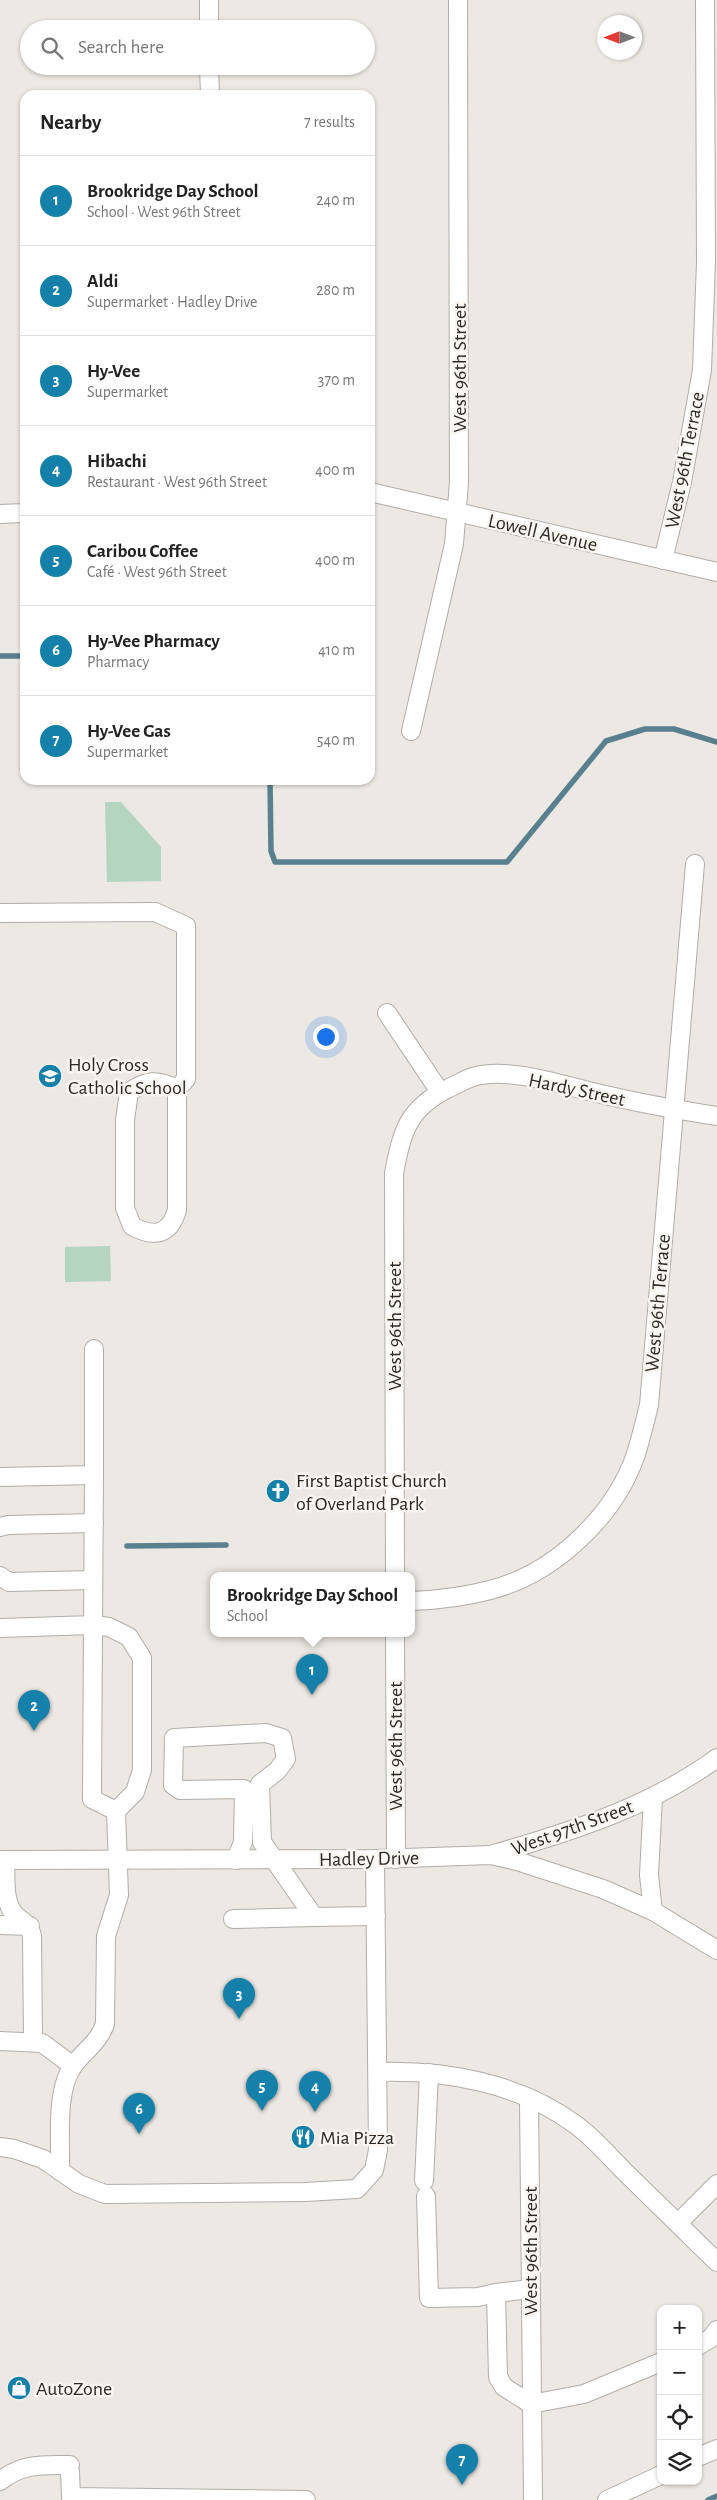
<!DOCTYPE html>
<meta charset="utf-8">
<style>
body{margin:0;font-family:"Alegreya Sans",sans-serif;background:#f6f6f6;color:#222}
.controls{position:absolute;right:15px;bottom:15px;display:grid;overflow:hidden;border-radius:10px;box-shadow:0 1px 4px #0004}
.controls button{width:45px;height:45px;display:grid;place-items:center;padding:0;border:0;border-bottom:1px solid #e0e0e0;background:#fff;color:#222;font:25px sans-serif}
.compass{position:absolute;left:597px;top:15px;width:45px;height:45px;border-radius:50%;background:#fff;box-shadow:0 1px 4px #0004;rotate:270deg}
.you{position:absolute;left:325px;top:1036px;width:18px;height:18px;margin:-12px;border:4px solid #fff;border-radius:50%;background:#1a73e8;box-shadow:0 0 0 8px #1a73e833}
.badge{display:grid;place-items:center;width:32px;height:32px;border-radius:50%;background:#1580a9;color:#fff;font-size:16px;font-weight:700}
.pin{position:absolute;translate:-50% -41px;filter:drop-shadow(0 1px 2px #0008)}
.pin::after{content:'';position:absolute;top:26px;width:18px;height:15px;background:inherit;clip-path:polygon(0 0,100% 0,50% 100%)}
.popup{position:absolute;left:210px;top:1572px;width:205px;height:65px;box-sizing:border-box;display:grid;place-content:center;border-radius:10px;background:#fff;filter:drop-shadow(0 1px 4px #0005);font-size:16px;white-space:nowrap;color:#767676}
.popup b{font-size:19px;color:#222}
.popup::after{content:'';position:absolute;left:50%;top:100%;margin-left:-10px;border:10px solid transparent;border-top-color:#fff}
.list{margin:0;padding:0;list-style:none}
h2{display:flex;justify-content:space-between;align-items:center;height:65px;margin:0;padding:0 20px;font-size:21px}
h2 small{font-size:16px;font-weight:400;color:#767676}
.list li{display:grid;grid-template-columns:32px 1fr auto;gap:15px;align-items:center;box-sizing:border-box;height:90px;padding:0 20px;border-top:1px solid #e0e0e0}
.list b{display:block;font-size:19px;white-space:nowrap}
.list p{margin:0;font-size:16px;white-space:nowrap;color:#767676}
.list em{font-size:16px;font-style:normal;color:#767676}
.icon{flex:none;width:28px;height:28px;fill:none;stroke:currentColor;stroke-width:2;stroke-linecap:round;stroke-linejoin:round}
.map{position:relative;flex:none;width:717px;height:2500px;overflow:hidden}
.search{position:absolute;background:#fff;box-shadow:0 1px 4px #0004;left:20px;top:20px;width:355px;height:55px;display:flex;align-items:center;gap:12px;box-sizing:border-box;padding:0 18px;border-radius:28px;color:#767676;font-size:19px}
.panel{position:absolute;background:#fff;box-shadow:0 1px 4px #0004;left:20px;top:90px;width:355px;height:695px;border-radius:15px}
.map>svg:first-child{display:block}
</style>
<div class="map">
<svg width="717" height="2500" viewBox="0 0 717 2500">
<rect width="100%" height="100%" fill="#ece8e3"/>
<!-- green -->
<g fill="#b5d5c0">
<path d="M121,802L161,847V881L107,882L105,802Z"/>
<path d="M110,1246L111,1281L65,1282V1247Z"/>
</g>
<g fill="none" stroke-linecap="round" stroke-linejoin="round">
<!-- stream -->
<g stroke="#58808e" stroke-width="5.5">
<path d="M0,656H25"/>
<path d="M270,780L271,851L275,862H507L606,741L645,729H674L717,742"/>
<path d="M127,1546L226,1545"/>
<path d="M708,2500L717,2496"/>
</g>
<!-- minor casing -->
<g stroke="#b1ada8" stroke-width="20">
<g id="minor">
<path d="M209,0V29"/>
<path d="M209,66L210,95"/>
<path d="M370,492L717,572"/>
<path d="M0,514L25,513"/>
<path d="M663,560L682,482L702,370L706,262L705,0"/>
<path d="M411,731L454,544L459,482L458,0"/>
<path d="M0,913L155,912L186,926V1079L177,1089C157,1079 147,1080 129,1092L125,1120V1208L132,1226C154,1238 170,1235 177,1210V1089"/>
<path d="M387,1013L440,1092"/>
<path d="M0,1477L94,1475V1349"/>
<path d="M0,1527L8,1525L94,1523"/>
<path d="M0,1576L9,1582L93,1580"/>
<path d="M395,1576L394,1173C402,1131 408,1108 449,1088C457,1085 465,1079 473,1077C508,1066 565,1086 601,1094C639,1103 678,1110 717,1116"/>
<path d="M411,1601C438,1600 464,1597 490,1590C554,1574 615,1516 636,1454C641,1438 645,1421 649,1405L695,864"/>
<path d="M0,1628L93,1625L94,1475"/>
<path d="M395,1634L396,1859"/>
<path d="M653,1797L649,1875L653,1911"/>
<path d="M494,1854C573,1831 650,1807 717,1758"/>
<path d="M0,1860L375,1859L491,1855L517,1861L603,1889L653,1911L717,1950"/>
<path d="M5,1860C6,1877 3,1902 15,1915C24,1923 29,1923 32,1936L33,2042"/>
<path d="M314,1917L376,1916"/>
<path d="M233,1919L314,1917L262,1842L260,1784L277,1771L286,1759L282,1738L266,1733L174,1738L173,1785L180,1790L244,1789L243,1842L236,1860"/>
<path d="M0,1925L30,1926"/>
<path d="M0,2041L42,2043L73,2066"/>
<path d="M378,2072C446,2070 520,2083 576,2125C594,2138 609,2156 625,2172C656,2202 686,2232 717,2262"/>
<path d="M529,2099L533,2500"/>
<path d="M0,2147L14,2149L43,2159L79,2184L105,2194L305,2192L357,2189L374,2170L378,2150L375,1859"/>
<path d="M60,2171C61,2141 55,2091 73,2066C84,2051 99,2042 105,2024L106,1936L119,1895L116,1811L135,1792L142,1770V1658L129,1637L109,1627L93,1625L92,1799L116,1811"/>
<path d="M424,2181L429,2073"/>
<path d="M426,2196L429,2298L478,2297L496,2293"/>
<path d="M678,2223L717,2184"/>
<path d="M530,2289L496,2293L498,2377L504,2387L531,2404L584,2394L661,2362"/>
<path d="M698,2346L711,2338L717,2330"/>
<path d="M698,2457L717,2449"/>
<path d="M70,2471L71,2497L306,2500"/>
<path d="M0,2481C23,2463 42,2465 70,2465"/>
<path d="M607,2500L661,2475"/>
</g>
</g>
<!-- minor -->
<use href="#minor" stroke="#fff" stroke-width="18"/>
</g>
<!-- icons -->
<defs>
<g id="school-disc" transform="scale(1.25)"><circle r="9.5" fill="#1580a9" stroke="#f9f5f0"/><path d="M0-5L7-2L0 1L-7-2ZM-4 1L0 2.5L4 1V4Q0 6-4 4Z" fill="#fff"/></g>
<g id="church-disc" transform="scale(1.25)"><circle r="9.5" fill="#1580a9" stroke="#f9f5f0"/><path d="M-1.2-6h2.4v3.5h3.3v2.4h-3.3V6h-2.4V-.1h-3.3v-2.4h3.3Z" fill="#fff"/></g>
<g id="restaurant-disc" transform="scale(1.25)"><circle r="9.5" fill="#1580a9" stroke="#f9f5f0"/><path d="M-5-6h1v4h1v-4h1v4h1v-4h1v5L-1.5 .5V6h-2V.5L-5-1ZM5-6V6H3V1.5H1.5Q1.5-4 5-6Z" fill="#fff"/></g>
<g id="shop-disc" transform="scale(1.25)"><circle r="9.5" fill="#1580a9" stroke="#f9f5f0"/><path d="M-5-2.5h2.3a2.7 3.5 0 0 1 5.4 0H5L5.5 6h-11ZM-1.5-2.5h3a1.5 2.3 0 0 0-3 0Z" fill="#fff"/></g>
</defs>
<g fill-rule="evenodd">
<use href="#school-disc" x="50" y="1076"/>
<use href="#church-disc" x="278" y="1491"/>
<use href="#restaurant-disc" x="303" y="2137"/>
<use href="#shop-disc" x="19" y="2388"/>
</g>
<g text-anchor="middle" stroke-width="5" stroke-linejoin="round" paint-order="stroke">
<!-- street labels -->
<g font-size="20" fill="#2b2927" stroke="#f9f5f0">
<text transform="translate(459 368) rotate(-90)" y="7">West 96th Street</text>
<text transform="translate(684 460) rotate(-79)" y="7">West 96th Terrace</text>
<text transform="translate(543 532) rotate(13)" y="7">Lowell Avenue</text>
<text transform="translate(577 1089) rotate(12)" y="7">Hardy Street</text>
<text transform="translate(657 1303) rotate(-85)" y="7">West 96th Terrace</text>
<text transform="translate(394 1326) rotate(-90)" y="7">West 96th Street</text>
<text transform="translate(395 1746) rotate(-90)" y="7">West 96th Street</text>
<text transform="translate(572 1827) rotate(-20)" y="7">West 97th Street</text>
<text transform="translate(369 1858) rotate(-1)" y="7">Hadley Drive</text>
<text transform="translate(530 2251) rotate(-90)" y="7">West 96th Street</text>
</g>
<!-- poi labels -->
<g font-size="20" fill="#2b2927" stroke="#f9f5f0" text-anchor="start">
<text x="68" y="1071">Holy Cross<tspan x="68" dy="23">Catholic School</tspan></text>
<text x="296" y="1487">First Baptist Church<tspan x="296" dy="23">of Overland Park</tspan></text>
<text x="320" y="2144">Mia Pizza</text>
<text x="36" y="2395">AutoZone</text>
</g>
</g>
</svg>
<div class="controls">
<button>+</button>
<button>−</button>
<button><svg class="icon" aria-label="locate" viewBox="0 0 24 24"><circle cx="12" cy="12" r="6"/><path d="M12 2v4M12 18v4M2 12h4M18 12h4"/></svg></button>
<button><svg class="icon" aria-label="layers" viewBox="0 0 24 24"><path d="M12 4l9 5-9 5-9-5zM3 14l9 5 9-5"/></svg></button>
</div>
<svg class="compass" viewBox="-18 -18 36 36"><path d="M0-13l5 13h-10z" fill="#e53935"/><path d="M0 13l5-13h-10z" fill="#767676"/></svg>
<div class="you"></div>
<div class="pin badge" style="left:312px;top:1695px">1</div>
<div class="popup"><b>Brookridge Day School</b>School</div>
<div class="pin badge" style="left:34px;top:1731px">2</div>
<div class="pin badge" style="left:239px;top:2019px">3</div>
<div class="pin badge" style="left:315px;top:2112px">4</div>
<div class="pin badge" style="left:262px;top:2111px">5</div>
<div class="pin badge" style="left:139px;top:2134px">6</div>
<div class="pin badge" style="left:462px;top:2485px">7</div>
<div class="search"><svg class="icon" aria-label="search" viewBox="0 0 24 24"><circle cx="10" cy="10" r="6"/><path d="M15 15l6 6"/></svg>Search here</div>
<section class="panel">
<h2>Nearby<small>7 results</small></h2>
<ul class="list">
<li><span class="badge">1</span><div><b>Brookridge Day School</b><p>School · West 96th Street</p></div><em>240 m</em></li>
<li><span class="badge">2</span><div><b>Aldi</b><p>Supermarket · Hadley Drive</p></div><em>280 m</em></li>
<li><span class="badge">3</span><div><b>Hy-Vee</b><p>Supermarket</p></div><em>370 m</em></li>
<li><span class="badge">4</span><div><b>Hibachi</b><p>Restaurant · West 96th Street</p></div><em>400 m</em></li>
<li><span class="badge">5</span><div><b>Caribou Coffee</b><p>Café · West 96th Street</p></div><em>400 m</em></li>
<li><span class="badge">6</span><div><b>Hy-Vee Pharmacy</b><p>Pharmacy</p></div><em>410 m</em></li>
<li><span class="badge">7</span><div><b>Hy-Vee Gas</b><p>Supermarket</p></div><em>540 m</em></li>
</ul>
</section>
</div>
